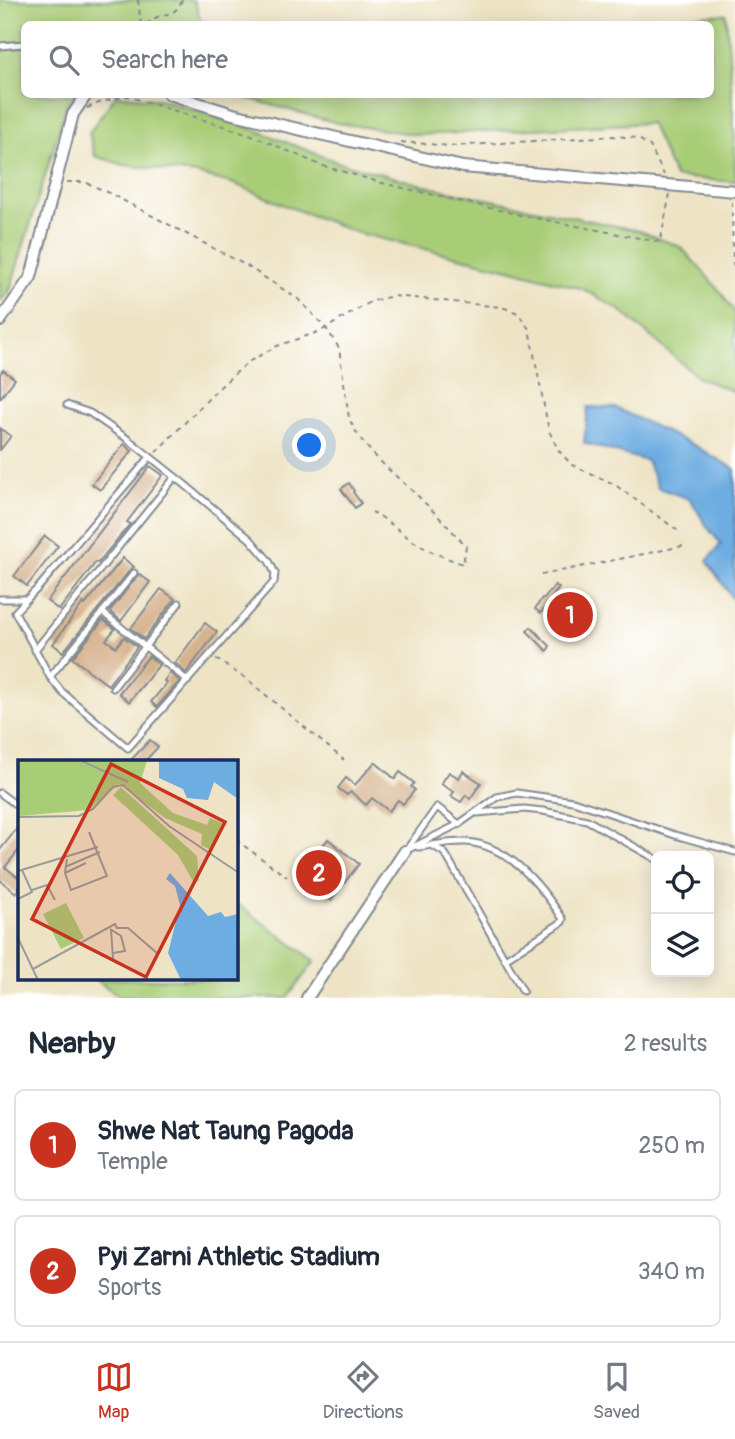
<!DOCTYPE html>
<style>
body{margin:0;font-family:Pangolin,sans-serif;background:#f6f6f7;color:#1f2937}
.controls{position:absolute;right:21px;bottom:21px;display:grid;overflow:hidden;border-radius:10px;box-shadow:0 4px 18px #0003}
.controls button{width:63px;height:63px;display:grid;place-items:center;padding:0;border:0;border-bottom:2px solid #e0e1e3;background:#fff;color:#1f2937;font:35px sans-serif}
.you{position:absolute;left:310px;top:446px;width:24px;height:24px;margin:-18px;border:5px solid #fff;border-radius:50%;background:#1a73e8;box-shadow:0 0 0 10px #1a73e833}
.badge{display:grid;place-items:center;width:46px;height:46px;border-radius:50%;background:#c8321e;color:#fff;font-size:23px;font-weight:700}
.pin{position:absolute;translate:-50% -50%;border:4px solid #fff;box-shadow:0 2px 7px #0006}
.list{margin:0;padding:0;list-style:none}
h2{display:flex;justify-content:space-between;align-items:center;height:91px;margin:0;padding:0 28px;font-size:30px}
h2 small{font-size:23px;font-weight:400;color:#747a83}
.list li{display:grid;grid-template-columns:46px 1fr auto;gap:21px;align-items:center;box-sizing:border-box;height:112px;margin:0 14px 14px;padding:0 14px;border:2px solid #e0e1e3;border-radius:10px}
.list b{display:block;font-size:26px;white-space:nowrap}
.list p{margin:0;font-size:23px;white-space:nowrap;color:#747a83}
.list em{font-size:23px;font-style:normal;color:#747a83}
.icon{flex:none;width:38px;height:38px;fill:none;stroke:currentColor;stroke-width:2;stroke-linecap:round;stroke-linejoin:round}
.map{position:relative;flex:none;width:735px;height:998px;overflow:hidden}
.search{position:absolute;background:#fff;box-shadow:0 4px 18px #0003;left:21px;right:21px;top:21px;height:77px;display:flex;align-items:center;gap:18px;box-sizing:border-box;padding:0 24px;border-radius:10px;color:#747a83;font-size:26px}
.sheet{height:343px;background:#fff}
nav{display:flex;justify-content:space-around;align-items:center;box-sizing:border-box;height:98px;border-top:2px solid #e0e1e3;background:#fff;font-size:19px;color:#747a83}
nav a{display:grid;justify-items:center;gap:4px}
nav .on{color:#c8321e}
.map>svg:first-child{display:block}
</style>
<div class="map">
<svg width="735" height="998" viewBox="0 0 735 998">
<rect width="100%" height="100%" fill="#fff"/>
<filter id="ink" filterUnits="userSpaceOnUse"><feTurbulence type="fractalNoise" baseFrequency=".0143" numOctaves="2"/><feDisplacementMap in="SourceGraphic" scale="14" xChannelSelector="R" yChannelSelector="G"/><feConvolveMatrix kernelMatrix="1 2 1 2 8 2 1 2 1" color-interpolation-filters="sRGB"/></filter>
<filter id="wash" filterUnits="userSpaceOnUse"><feTurbulence type="fractalNoise" baseFrequency=".00686" numOctaves="4" result="noise"/><feDisplacementMap in="SourceGraphic" scale="28" xChannelSelector="R" yChannelSelector="G"/><feGaussianBlur stdDeviation="1.57" result="paint"/><feColorMatrix in="noise" values="0 0 0 0 0 0 0 0 0 0 0 0 0 0 0 0 0 1.4 0 .05"/><feComposite in="paint" operator="in"/></filter>
<g filter="url(#wash)">
<rect width="100%" height="100%" fill="#eee4c5"/>
<!-- grass -->
<g fill="#a9cd77" stroke="#627e6a" stroke-width="2">
<path d="M0,0H194L201,21L210,24H24V94L76,95L68,101L9,293L0,301Z"/>
<path d="M726,14L735,140V182L675,177L650,123L419,135L337,123L235,95L710,94V24H650L649,19Z"/>
<path d="M116,95L163,100L245,126L337,162L434,188L640,231L681,247L720,291L735,313V392L699,378L621,311L583,289L513,270L358,233L284,205L235,184L196,174L124,165L95,156L89,133Z"/>
<path d="M236,903L315,961L287,998H122L95,979H236Z"/>
</g>
<!-- water -->
<path fill="#6eade1" stroke="#446ea0" stroke-width="2" d="M588,407L616,408L695,446L735,469V602L707,561L721,544L708,528L690,499L658,488L647,461L584,443Z"/>
<g id="blocks">
<!-- building -->
<g fill="#d6b28d">
<path d="M3,370L15,379L0,398V374Z"/>
<path d="M0,428L11,436L0,450Z"/>
<path d="M124,444L132,451L100,490L92,484Z"/>
<path d="M150,466L163,475L127,522L130,524L112,546L98,563L96,562L59,610L47,601Z"/>
<path d="M349,483L354,491L353,492L361,503L355,508L341,489Z"/>
<path d="M45,536L58,546L27,586L14,576Z"/>
<path d="M123,558L134,567L130,570L63,652L53,644L83,603L85,605Z"/>
<path d="M139,574L150,582L121,621L110,611Z"/>
<path d="M555,585L559,588L541,613L535,609L542,598L544,599Z"/>
<path d="M161,589L175,599L144,639L131,628Z"/>
<path d="M568,599L577,601L581,604L585,613L583,622L579,626L569,630L559,626L554,617V603Z"/>
<path d="M103,620L115,629L106,640L116,647L124,637L137,647L108,685L72,658Z"/>
<path d="M205,623L217,632L186,673L175,663Z"/>
<path d="M531,627L550,646L547,651L527,631Z"/>
<path d="M149,656L159,665L129,702L119,693Z"/>
<path d="M170,673L180,681L157,707L151,702L167,683L164,681Z"/>
<path d="M150,740L158,747L144,762H129Z"/>
<path d="M375,762L395,779L400,772L414,783L411,787L415,790L403,804L398,800L389,811L372,798L366,805L351,792L347,795L338,788L346,778L355,785Z"/>
<path d="M463,771L481,783L470,799L466,795L461,802L451,796L454,792L441,784L449,772L459,778Z"/>
<path d="M19,826V850L5,867L19,878V889L16,893L0,880V850Z"/>
<path d="M328,839L359,864L331,900L299,875Z"/>
</g>
</g>
</g>
<g filter="url(#ink)">
<use href="#blocks" fill-opacity="0" stroke="#848a92" stroke-width="2"/>
<g fill="none" stroke-linecap="round" stroke-linejoin="round">
<!-- lane casing -->
<g stroke="#848a92" stroke-width="9">
<g id="lane">
<path d="M0,46L24,44"/>
<path d="M0,599H27L38,588L150,457"/>
<path d="M27,599L15,612L50,677L62,692L128,748L274,582L275,573L269,561L250,539L183,483L129,440L90,413L67,405"/>
<path d="M102,612L188,681"/>
<path d="M35,650L175,477"/>
<path d="M50,677L134,573"/>
<path d="M113,688L179,603"/>
<path d="M0,793L19,807"/>
<path d="M477,813L524,809L543,811L587,820L656,859"/>
<path d="M433,846L442,851L446,855L523,991"/>
<path d="M418,847C434,845 451,841 467,842C510,846 541,886 563,919L562,922L505,959"/>
<path d="M407,849L437,807L459,824"/>
<path d="M405,851L459,824L497,797L517,793L573,801L675,835L735,852"/>
</g>
</g>
<!-- street casing -->
<g stroke="#848a92" stroke-width="14">
<g id="street">
<path d="M169,94L233,114L463,167L735,191"/>
<path d="M0,321L31,277L73,114L87,94"/>
<path d="M307,998L405,851"/>
</g>
</g>
<!-- path -->
<g stroke="#848a92" stroke-width="2" stroke-dasharray="5 5" stroke-linecap="butt">
<path d="M138,0L141,24"/>
<path d="M146,24C150,22 153,19 157,17C170,12 175,16 182,0"/>
<path d="M87,108L101,102L127,96L252,135L320,165L386,184L520,215L660,242L670,194"/>
<path d="M401,142L452,146L614,136L637,138L650,146L664,175"/>
<path d="M67,182H85L111,194L247,266L298,299L326,328L339,348L349,418C361,448 394,474 417,495C434,512 450,528 466,546L463,564C446,558 428,551 413,541C399,531 388,520 372,512"/>
<path d="M732,202L733,263L735,271"/>
<path d="M156,452L223,384L250,361L277,346L321,331L372,301L393,296L502,307L518,313L529,329L549,431L559,451L572,465L614,484L681,533"/>
<path d="M541,575L683,546"/>
<path d="M216,659L248,680L344,760"/>
<path d="M236,840L287,877"/>
</g>
<!-- lane -->
<use href="#lane" stroke="#fff" stroke-width="5"/>
<!-- street -->
<use href="#street" stroke="#fff" stroke-width="10"/>
</g>
</g>
<!-- overview -->
<g transform="translate(18 760)">
<rect width="220" height="220" fill="#eee4c5"/>
<path d="M0,1H129L122,23L155,53L189,65L192,58L204,63L193,90L183,85L184,74L147,58L101,24L71,50L0,56ZM103,27L179,96L181,121L176,123L160,95L95,35ZM48,143L66,178L43,189L25,154Z" fill="#a9cd77"/>
<path d="M141,1H220V39L196,22L190,40L169,38L165,29L141,18ZM152,113L190,156L203,152L207,157L220,154V220H163L150,193L162,145L157,126L148,119Z" fill="#6eade1"/>
<path fill="none" stroke="#9a9c9c" stroke-width="2" d="M64,1L110,22M0,57L61,56L75,49L95,27L105,25L151,66L221,113M49,99L47,113L53,130L89,116L71,72M47,107L82,92M0,111L80,87M47,113L68,103M14,130L29,125L37,140M0,139L14,132L4,110M98,168H110L140,194M92,169L103,176L107,191L95,193M93,169L95,199M0,178L20,220M15,209L97,164L99,168"/>
<path fill="#c8321e" fill-opacity="0.15" stroke="#c8321e" stroke-width="3.5" d="M93,4L207,62L128,217L14,159Z"/>
<rect width="220" height="220" fill="none" stroke="#1b2f5e" stroke-width="3.5"/>
</g>
</svg>
<div class="controls">
<button><svg class="icon" aria-label="locate" viewBox="0 0 24 24"><circle cx="12" cy="12" r="6"/><path d="M12 2v4M12 18v4M2 12h4M18 12h4"/></svg></button>
<button><svg class="icon" aria-label="layers" viewBox="0 0 24 24"><path d="M12 4l9 5-9 5-9-5zM3 14l9 5 9-5"/></svg></button>
</div>
<div class="you"></div>
<div class="pin badge" style="left:570px;top:615px">1</div>
<div class="pin badge" style="left:319px;top:873px">2</div>
<div class="search"><svg class="icon" aria-label="search" viewBox="0 0 24 24"><circle cx="10" cy="10" r="6"/><path d="M15 15l6 6"/></svg>Search here</div>
</div>
<section class="sheet">
<h2>Nearby<small>2 results</small></h2>
<ul class="list">
<li><span class="badge">1</span><div><b>Shwe Nat Taung Pagoda</b><p>Temple</p></div><em>250 m</em></li>
<li><span class="badge">2</span><div><b>Pyi Zarni Athletic Stadium</b><p>Sports</p></div><em>340 m</em></li>
</ul>
</section>
<nav>
<a class="on"><svg class="icon" aria-label="map" viewBox="0 0 24 24"><path d="M3 6l6-2 6 2 6-2v14l-6 2-6-2-6 2zM9 4v14M15 6v14"/></svg>Map</a>
<a><svg class="icon" aria-label="directions" viewBox="0 0 24 24"><path d="M12 3l9 9-9 9-9-9zM9 14v-3h6M13 9l2 2-2 2"/></svg>Directions</a>
<a><svg class="icon" aria-label="saved" viewBox="0 0 24 24"><path d="M7 4h10v16l-5-4-5 4z"/></svg>Saved</a>
</nav>
